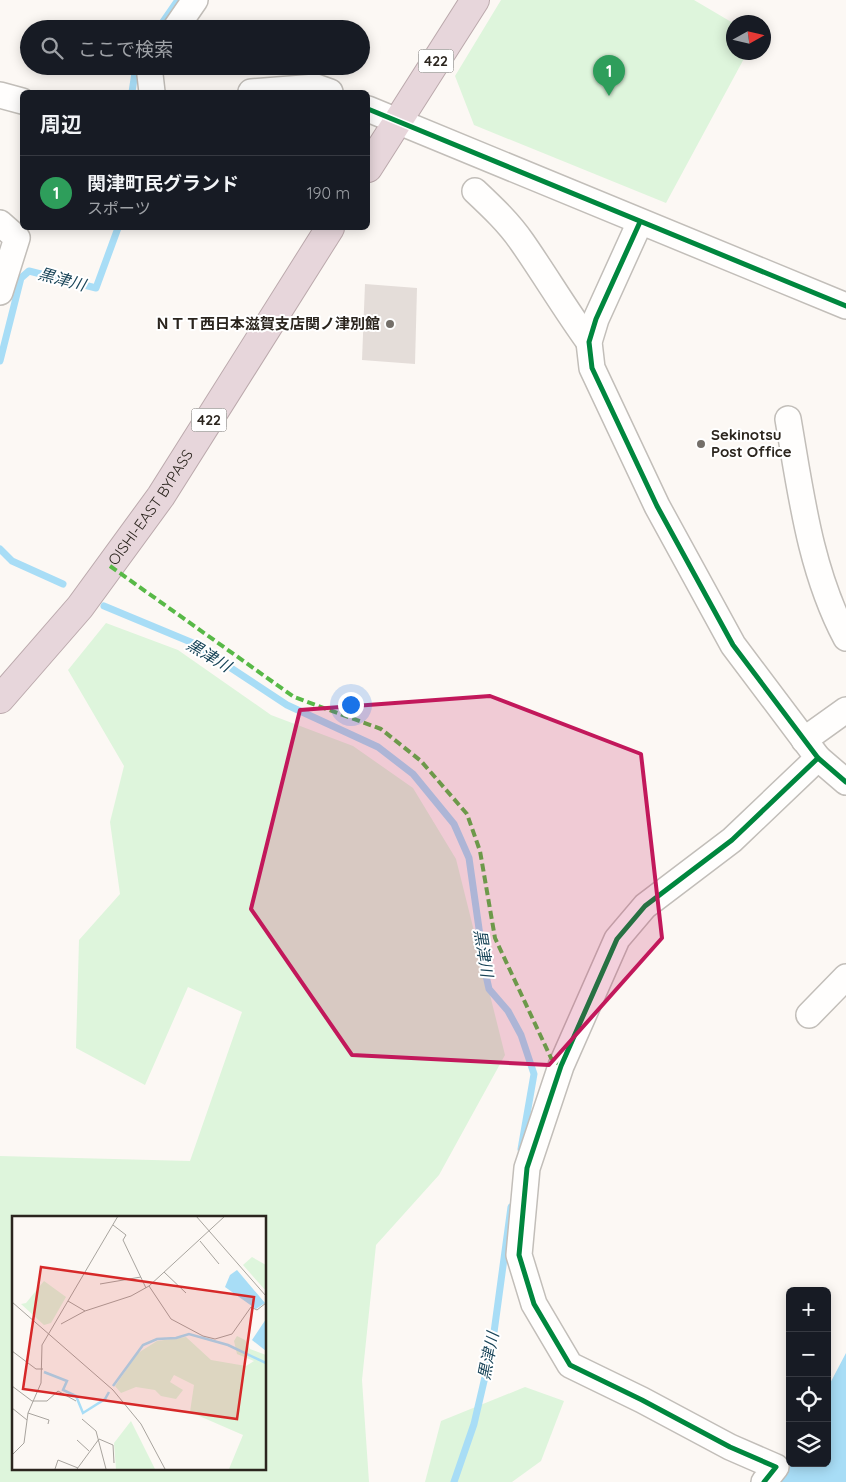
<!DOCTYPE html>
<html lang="ja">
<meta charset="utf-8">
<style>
body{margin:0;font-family:Quicksand,"Noto Sans JP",sans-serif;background:#20242c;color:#f1f3f6}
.controls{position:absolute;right:15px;bottom:15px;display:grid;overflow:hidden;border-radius:8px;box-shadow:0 2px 12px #0003}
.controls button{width:45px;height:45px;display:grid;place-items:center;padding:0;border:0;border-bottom:1px solid #363941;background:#171b24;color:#f1f3f6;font:25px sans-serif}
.compass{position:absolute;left:726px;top:15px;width:45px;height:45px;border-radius:50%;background:#171b24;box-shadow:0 2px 12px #0003;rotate:82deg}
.you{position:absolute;left:350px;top:704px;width:18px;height:18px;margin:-12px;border:4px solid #fff;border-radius:50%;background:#1a73e8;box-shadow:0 0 0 8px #1a73e833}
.badge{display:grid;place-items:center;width:32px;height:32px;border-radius:50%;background:#b45309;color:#fff;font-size:16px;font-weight:700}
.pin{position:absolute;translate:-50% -41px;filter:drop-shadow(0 1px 2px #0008)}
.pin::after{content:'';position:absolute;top:26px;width:18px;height:15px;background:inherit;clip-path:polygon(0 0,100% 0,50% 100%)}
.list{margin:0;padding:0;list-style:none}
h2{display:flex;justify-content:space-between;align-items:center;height:65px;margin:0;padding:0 20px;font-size:21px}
h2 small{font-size:16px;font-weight:400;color:#9ea1a6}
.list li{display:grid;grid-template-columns:32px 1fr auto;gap:15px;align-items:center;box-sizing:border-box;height:75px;padding:0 20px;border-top:1px solid #363941}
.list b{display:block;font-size:19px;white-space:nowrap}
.list p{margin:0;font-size:16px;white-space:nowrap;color:#9ea1a6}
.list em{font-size:16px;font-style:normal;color:#9ea1a6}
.icon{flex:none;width:28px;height:28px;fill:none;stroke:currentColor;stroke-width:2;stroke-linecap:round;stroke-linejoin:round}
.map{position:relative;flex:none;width:846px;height:1482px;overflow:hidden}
.search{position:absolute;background:#171b24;box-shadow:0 2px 12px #0003;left:20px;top:20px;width:350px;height:55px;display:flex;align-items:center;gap:12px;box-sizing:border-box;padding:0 18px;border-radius:28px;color:#9ea1a6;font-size:19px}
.panel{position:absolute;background:#171b24;box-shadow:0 2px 12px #0003;left:20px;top:90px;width:350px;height:140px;border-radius:8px}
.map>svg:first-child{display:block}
</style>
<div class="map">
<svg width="846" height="1482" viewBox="0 0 846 1482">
<rect width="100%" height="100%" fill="#fcf8f4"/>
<!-- green -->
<g fill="#def5dc" fill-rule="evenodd">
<path d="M501,0H694L733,23L734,52L747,53L666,203L474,125L455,76Z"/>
<path d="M106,623L178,650L271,715L353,746L413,788L456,859L505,1055L439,1175L376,1245L362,1380L369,1482H0V1156L190,1161L242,1012L188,987L145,1085L76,1048L79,940L120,894L110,822L124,766L68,670ZM14,1217H265V1468H14Z"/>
<path d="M525,1387L564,1401L541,1461L512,1482H425L441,1421Z"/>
</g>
<!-- water -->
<path fill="#a8ddf6" d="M846,1353V1482H779L790,1463H827V1389Z"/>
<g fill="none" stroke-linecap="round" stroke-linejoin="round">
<!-- stream -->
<g stroke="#a8ddf6" stroke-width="7">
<path d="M158,29L178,0"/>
<path d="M132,92L136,66"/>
<path d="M0,361L21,278L29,271L96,288L118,228"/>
<path d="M0,549L12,561L63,584"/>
<path d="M104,606L193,643L287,705L378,747L413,774L454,824L469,858L485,971L489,989L508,1011L521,1035L534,1074L521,1149"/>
<path d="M454,1482L474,1424L492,1347L511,1207"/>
</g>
</g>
<!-- building -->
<path fill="#e4ddd9" d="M365,284L417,288L415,364L362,360Z"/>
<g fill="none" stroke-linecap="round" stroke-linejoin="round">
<!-- minor casing -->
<g stroke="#c2beb9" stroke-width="28">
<g id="minor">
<path d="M175,29L195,0"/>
<path d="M149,66L152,92"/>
<path d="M251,92L316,87L330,92"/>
<path d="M0,95L22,101"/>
<path d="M368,109L846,306"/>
<path d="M475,191C492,207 509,223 522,242C545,275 565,309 589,342"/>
<path d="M640,222L596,319L589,342L592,368L657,506L733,645L818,758L846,782"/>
<path d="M0,223L17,238L0,292"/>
<path d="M788,419C801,494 810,570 846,638"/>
<path d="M804,740L846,710"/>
<path d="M809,1015L846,977"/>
<path d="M764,1482L776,1467L730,1447L642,1400L570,1365L534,1304L519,1255L527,1168L561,1066L617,939L645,906L732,840L818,758"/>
</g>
</g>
<!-- highway casing -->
<g stroke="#bba9ac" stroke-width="30">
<g id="highway">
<path d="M368,168L475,0"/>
<path id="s1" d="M0,699L80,607L161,496L330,228"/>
</g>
</g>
<!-- minor -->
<use href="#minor" stroke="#fffefd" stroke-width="25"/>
<!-- highway -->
<use href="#highway" stroke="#e7d6db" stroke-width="28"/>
<!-- quiet -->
<path stroke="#58b947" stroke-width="4" stroke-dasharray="8 4" stroke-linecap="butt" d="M110,566L294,697L381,729L421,761L467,814L480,851L495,938L551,1058L561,1066"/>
<!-- cycleway casing -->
<g stroke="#fff" stroke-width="8">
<g id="cycleway">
<path d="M368,109L846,306"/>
<path d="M640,222L596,319L589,342L592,368L657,506L733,645L818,758L846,782"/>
<path d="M764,1482L776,1467L730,1447L642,1400L570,1365L534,1304L519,1255L527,1168L561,1066L617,939L645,906L732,840L818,758"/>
</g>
</g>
<!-- cycleway -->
<use href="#cycleway" stroke="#00873e" stroke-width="5"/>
</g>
<!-- marked area -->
<path fill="#c2185b" fill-opacity="0.2" stroke="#c2185b" stroke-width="4" stroke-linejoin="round" d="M490,696L641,754L662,938L549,1065L352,1055L251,909L300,710Z"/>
<!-- markers -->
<g fill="#746f69" stroke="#fff" stroke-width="2">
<circle cx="390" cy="324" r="5"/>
<circle cx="701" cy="444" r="5"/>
</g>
<g text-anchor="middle" stroke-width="4" stroke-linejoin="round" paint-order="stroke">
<!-- shield labels -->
<g fill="#fff" stroke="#6b6662" stroke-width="1">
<rect x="418.5" y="49.5" width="35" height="23" rx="4"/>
<rect x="191.5" y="408.5" width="35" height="23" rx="4"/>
</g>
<g font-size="14" font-weight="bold" fill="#2b251e">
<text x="436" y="66">422</text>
<text x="209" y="425">422</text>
</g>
<!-- poi labels -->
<g font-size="15" font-weight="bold" fill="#2b251e" stroke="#fff" text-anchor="end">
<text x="380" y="329">ＮＴＴ西日本滋賀支店関ノ津別館</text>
<text x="711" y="440" text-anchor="start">Sekinotsu<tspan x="711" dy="17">Post Office</tspan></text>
</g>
<!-- street labels -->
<g font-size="15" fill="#2b251e" stroke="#fff">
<text dy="5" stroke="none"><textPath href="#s1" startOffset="244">OISHI-EAST BYPASS</textPath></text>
</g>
<!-- water labels -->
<g font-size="16" font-style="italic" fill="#184458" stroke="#fff">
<text transform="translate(62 279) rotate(15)" y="6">黒津川</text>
<text transform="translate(209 655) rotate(31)" y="6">黒津川</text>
<text transform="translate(484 953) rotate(81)" y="6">黒津川</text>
<text transform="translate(488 1356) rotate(-79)" y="6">黒津川</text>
</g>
</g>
<!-- overview -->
<g transform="translate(12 1216)">
<rect width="254" height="254" fill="#fcf8f4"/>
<path d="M240,41L254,49V75L231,49ZM32,65L54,81L39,107L32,109L9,88L14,87ZM225,120L233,124L238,133L254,139V253H217L231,219L178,196L182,169L162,159L158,166L171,174L164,183L149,180L143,174L124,171L109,177L103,170L126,137L145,125L174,121L199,144L234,150L242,145L225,138L222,125ZM119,205L143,253H104L102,227Z" fill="#def5dc"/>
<path d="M225,54L253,87L244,93L213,71L218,59ZM254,103V135L240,124Z" fill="#a8ddf6"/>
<path fill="none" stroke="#a8ddf6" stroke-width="2.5" d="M32,156L55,165L51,174L64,180L71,197L93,183L97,176M101,170L131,129L145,123L164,122L177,118L216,129L254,147"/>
<path fill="none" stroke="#a8a49e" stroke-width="1" d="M184,0L254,80M101,9L114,19L111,24L134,72M188,25L207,48M152,56L174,77M88,68L129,61M137,70L159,103L191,120L203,123L220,118L239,91L245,94L254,87M56,85L73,95M0,86L101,174L129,208L153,253M49,108L73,95L119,80L137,70L213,0M0,135L24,153H31M0,170L20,185H35L46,175L64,185M0,192L15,204M16,197L37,204L36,208M70,203L84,215L94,253M87,223L101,229L102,247M65,224L77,235M0,239L12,227L16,197L29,167L30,129L106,0M43,253L46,244L66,252M65,253L87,223"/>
<path fill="#d62828" fill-opacity="0.15" stroke="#d62828" stroke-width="2.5" d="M29,51L242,81L225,203L11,173Z"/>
<rect width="254" height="254" fill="none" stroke="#2b251e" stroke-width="2.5"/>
</g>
</svg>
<div class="controls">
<button>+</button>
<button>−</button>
<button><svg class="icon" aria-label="locate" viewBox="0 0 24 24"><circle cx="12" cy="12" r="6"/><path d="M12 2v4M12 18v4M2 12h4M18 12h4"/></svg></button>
<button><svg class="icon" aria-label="layers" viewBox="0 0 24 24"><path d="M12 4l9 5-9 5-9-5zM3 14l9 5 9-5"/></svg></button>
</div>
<svg class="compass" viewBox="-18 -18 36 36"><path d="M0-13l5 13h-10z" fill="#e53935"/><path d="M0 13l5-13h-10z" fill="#9ea1a6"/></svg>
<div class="you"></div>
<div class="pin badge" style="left:609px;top:96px;background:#2e9e5b">1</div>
<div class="search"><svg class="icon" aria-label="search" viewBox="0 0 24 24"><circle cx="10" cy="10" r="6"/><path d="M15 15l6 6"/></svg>ここで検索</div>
<section class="panel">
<h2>周辺<small></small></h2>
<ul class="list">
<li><span class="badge" style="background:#2e9e5b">1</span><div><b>関津町民グランド</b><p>スポーツ</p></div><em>190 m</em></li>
</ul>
</section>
</div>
